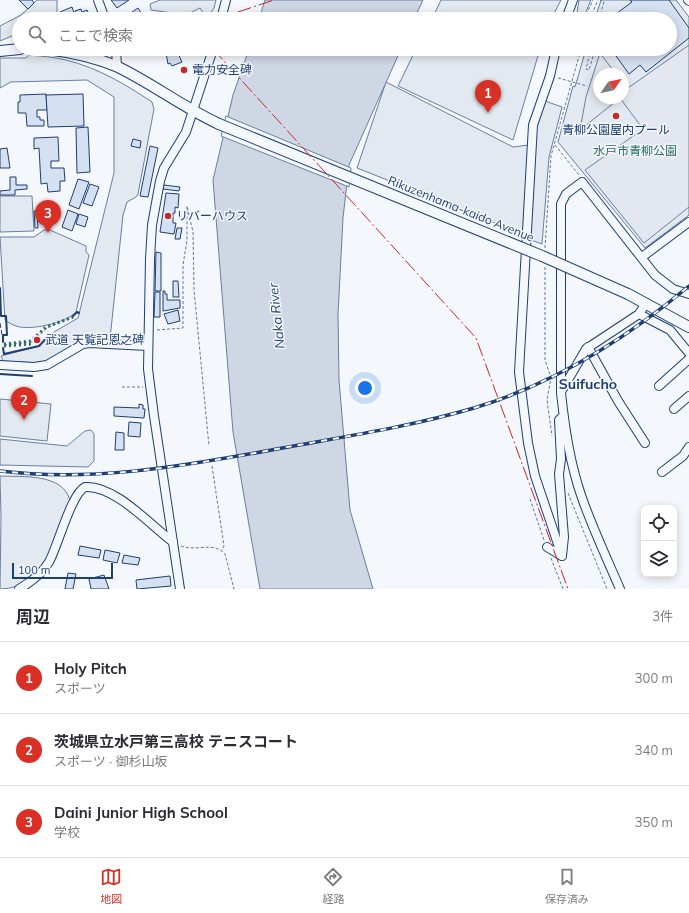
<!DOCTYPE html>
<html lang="ja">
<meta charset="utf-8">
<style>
body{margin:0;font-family:Mulish,"Noto Sans JP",sans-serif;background:#f7f7f7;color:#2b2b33}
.controls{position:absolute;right:12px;bottom:12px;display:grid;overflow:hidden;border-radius:8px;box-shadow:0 2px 10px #0003}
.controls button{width:36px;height:36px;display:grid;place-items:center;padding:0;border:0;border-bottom:1px solid #e1e1e2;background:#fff;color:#2b2b33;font:20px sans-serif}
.compass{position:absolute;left:593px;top:68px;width:36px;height:36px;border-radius:50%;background:#fff;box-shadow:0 2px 10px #0003;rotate:56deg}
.scale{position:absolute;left:12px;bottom:10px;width:101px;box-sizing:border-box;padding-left:4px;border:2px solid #1d3f73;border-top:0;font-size:11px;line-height:14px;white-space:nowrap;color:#1d3f73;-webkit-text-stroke:3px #f4f7fb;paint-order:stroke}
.you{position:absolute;left:365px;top:388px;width:14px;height:14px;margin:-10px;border:3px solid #fff;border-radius:50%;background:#1a73e8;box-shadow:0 0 0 6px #1a73e833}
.badge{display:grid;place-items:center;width:26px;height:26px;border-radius:50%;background:#d93025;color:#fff;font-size:13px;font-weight:700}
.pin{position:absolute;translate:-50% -33px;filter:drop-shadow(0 1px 2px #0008)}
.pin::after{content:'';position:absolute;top:21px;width:14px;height:12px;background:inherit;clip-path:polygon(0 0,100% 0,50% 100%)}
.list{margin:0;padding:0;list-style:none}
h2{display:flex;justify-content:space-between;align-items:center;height:52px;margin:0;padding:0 16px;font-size:17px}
h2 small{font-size:13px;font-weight:400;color:#7c7c81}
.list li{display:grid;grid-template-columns:26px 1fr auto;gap:12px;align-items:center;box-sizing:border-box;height:72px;padding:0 16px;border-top:1px solid #e1e1e2}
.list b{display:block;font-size:15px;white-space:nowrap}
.list p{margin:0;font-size:13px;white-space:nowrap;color:#7c7c81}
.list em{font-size:13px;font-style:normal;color:#7c7c81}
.icon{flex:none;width:22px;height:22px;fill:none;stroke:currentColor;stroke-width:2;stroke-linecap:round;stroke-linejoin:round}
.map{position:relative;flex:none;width:689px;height:589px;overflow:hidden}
.search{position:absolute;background:#fff;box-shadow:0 2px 10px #0003;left:12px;right:12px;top:12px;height:44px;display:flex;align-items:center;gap:10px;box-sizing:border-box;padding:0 14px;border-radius:22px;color:#7c7c81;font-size:15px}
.sheet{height:268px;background:#fff}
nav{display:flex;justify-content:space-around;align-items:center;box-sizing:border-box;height:56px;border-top:1px solid #e1e1e2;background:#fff;font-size:11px;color:#7c7c81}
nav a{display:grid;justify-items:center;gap:2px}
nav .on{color:#d93025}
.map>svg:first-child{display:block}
</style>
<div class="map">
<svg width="689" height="589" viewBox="0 0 689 589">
<rect width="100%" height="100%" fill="#f4f7fb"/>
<!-- green -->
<g fill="#e3e9f0" stroke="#687fa3" fill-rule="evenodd">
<path d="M37,0H57V12L52,19H19V33L0,41V26L21,15Z"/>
<path d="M160,0H216L214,8L207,19L200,8L186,15L151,10L150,4Z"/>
<path d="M441,0H561L551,19H432Z"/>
<path d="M579,0H591L583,19H576Z"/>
<path d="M601,0H676L689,17V215L645,248L558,142L573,86L575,87L586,49H670V19H595ZM599,74H623V98H599Z"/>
<path d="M416,49H540L513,140L398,86Z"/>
<path d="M29,55C41,56 54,57 66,60C98,68 125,84 152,102L154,109L138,194L136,197L127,202L123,215L110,339L82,340L54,358L39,363L3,361L1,356L39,346L54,332L78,318L114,173V97L87,80L11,82L0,88V58H26Z"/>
<path d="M386,82L513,147L529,145L523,234L357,168Z"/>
<path d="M545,101L562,107L549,157L542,244L528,239L535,126Z"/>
<path d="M0,196H32L34,231L0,232Z"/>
<path d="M44,230H50L86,246V252L89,255L76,312C66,323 30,331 16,326C12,325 8,322 5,320L0,237H34Z"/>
<path d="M0,399L51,404L47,441L0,436Z"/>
<path d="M91,430L94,434V461L88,467L0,465V439L67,446L85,431Z"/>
<path d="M0,476C22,477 64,473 70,501C57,534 45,589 0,589L1,517Z"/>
</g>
<!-- parking -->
<path fill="#e3e8f0" stroke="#687fa3" d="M689,45V207L644,243L585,170L643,129L620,98L580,130L586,97L600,53L616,74H599V98H623V82L628,88Z"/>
<!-- water -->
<g fill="#cfd7e4" stroke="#687fa3">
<path d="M265,0H423L414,19H259Z"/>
<path d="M249,49H401L349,165L343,218L338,314L339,380L350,510L373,589H260L233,432L213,180L233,95Z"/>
</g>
<!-- pier -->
<path fill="#f4f7fb" stroke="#687fa3" d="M226,116L351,168L349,187L221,136Z"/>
<!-- building -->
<g fill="#d5e0f0" stroke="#1d3f73">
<path d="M19,0H32L34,3L28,9Z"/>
<path d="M111,0H129L117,8Z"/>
<path d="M630,0H669L689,28V38L646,72L640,65L629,74L611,49H670V19H609L632,2Z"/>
<path d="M72,7L75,15L76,14L75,11L81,9L82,12L87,10L91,19H63L60,12Z"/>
<path d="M138,8L145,19H122Z"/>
<path d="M176,49L182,62L172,66L170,63L168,64L166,53Z"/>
<path d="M46,94L47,110H37V117H40V120H44V126H27L26,113H18V102H20V95Z"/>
<path d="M83,94L84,126L48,127L46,95Z"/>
<path d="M88,127L90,172L77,173L76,128Z"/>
<path d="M58,137L59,161H51V168H64L65,181H60V191L48,192L47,183L41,184L39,148L34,149V138Z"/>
<path d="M133,139L141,141L140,148L131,146Z"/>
<path d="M150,146L158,148L148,197L140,196Z"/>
<path d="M7,148L10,168H0V149Z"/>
<path d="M10,177H16V185H27V189L15,190V195H0V191L10,190Z"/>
<path d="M78,179L89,182L79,209L69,205Z"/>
<path d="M90,184L99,187L92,206L83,203Z"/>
<path d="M164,185L180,187L179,191L163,189Z"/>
<path d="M166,193L179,194L178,208L175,207V213H173V223H176L174,234L160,232Z"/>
<path d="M68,210L78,214L72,231L62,227Z"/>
<path d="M34,211H37L38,228H35Z"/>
<path d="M79,214L88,217L85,227L76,224Z"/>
<path d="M177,228H182L180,239H175Z"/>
<path d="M156,252L161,253V291H155Z"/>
<path d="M173,281H178L179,297H173Z"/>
<path d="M163,291H165V294H167V300H180V308L163,311Z"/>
<path d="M155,292H160V317H154Z"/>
<path d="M178,310L180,321L168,324L164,314Z"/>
<path d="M139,404L143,405V409H145L144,418L114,416V407L139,408Z"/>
<path d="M129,422L141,423L140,437L128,436Z"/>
<path d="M116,432L124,433V450H115Z"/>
<path d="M80,546L101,550L99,558L78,555Z"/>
<path d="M105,550L120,553L117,563L103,560Z"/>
<path d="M124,555L140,558L138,565L122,563Z"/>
<path d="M68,573L76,574L73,589H65Z"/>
<path d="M104,575L109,589H91L89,579Z"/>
<path d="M170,576L171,586L137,589L136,580Z"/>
</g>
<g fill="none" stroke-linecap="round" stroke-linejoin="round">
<!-- minor casing -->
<g stroke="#1d3f73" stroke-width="10">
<g id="minor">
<path d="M98,0L105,19"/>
<path d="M688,0L689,1"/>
<path d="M221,19L226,0"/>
<path d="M566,19L573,0"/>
<path d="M116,49L117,67"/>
<path d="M556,49L550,76L533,125L519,372L528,443L535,476L562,556"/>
<path d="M642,257L689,222"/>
<path d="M639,314L670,330L689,353"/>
<path d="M588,347L618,401L645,443"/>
<path d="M0,365L34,367L47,365L83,344L89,343L148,346"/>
<path d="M659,386L689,359"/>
<path d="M561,392L586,349L639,314L646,303"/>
<path d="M674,409L689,396"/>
<path d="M662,472L683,456L689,447"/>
<path d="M547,547L562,556L564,537L559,474L561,459L559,420L561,418"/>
<path d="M19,589C31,582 42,574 49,562C58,546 71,494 85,487C115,485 150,525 173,542"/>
<path d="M180,589L154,416L148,369L150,259L152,225L160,181L164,168L186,132L213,49"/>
<path d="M620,589C607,559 593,529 582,498C570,464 565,429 561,393V204L566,194L582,182L655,275L673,289L689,294"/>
</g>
</g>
<!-- major casing -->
<g stroke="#1d3f73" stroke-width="12">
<g id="major">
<path d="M47,49C71,52 95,57 118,67C153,84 184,108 219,124"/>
<path d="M0,51L20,49"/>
<path d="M628,294L689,327"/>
</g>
</g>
<!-- path -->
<g stroke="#5e769c" stroke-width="1" stroke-dasharray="3 2" stroke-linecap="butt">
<path d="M584,19L593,0"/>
<path d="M590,19L598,0"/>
<path d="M599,19L604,2L600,0"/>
<path d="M570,49H571"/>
<path d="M591,49L586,69L589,70L594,53"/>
<path d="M558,78L587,86"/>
<path d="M555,145L579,175"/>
<path d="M545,248L551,156L581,49"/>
<path d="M545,267V360L551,378L547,400L552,436"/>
<path d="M157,330L183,328V265L187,240V206L193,232L194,290L209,446"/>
<path d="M4,345L32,342L47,328L74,317"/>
<path d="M122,387H143"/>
<path d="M212,466L224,546L222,550"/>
<path d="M568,493L607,589"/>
<path d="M530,499L544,540"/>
<path d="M181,546C195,552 214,541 225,554L234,589"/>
<path d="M551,558L563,589"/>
</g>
<!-- minor -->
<use href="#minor" stroke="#f4f7fb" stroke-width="8"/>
<!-- major -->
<use href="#major" stroke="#f4f7fb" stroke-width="10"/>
<!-- rail casing -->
<g stroke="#1d3f73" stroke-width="3.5">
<path id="rail" d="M0,471C90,482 178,467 266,451C335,438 406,428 474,408C553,384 626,339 689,286"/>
</g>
<!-- rail -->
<use href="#rail" stroke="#f4f7fb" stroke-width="2" stroke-dasharray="6" stroke-linecap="butt"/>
<!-- major-bridge casing -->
<g stroke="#1d3f73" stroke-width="12" stroke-linecap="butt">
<path id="major-bridge" d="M219,124L542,256L628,294"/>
</g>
<!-- major-bridge -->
<use href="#major-bridge" stroke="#f4f7fb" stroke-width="10"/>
<!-- hedge -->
<g stroke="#2c6c60" stroke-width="3" stroke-dasharray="2 3" stroke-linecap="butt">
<path d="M4,344L31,341L46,327L73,317"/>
<path d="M4,346L31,344L35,341"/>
</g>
<!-- fence -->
<path stroke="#1d3f73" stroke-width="1" stroke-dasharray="5 2" stroke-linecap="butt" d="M0,323L2,335"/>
<!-- wall -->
<g stroke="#1d3f73" stroke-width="2">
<path d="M0,288L1,316H6L7,335H3V342"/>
<path d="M73,316L77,312L79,313"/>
<path d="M3,348L4,354L39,346L50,334"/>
<path d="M0,374L32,376"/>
</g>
<!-- power -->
<g stroke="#c62828" stroke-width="1" stroke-dasharray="14 3 2 3" stroke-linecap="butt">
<path d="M217,19L274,0"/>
<path d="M213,49L476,338L568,589"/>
</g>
</g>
<!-- markers -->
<g fill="#c62828" stroke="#f4f7fb" stroke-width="1.5">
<circle cx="184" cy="70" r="4"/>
<circle cx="616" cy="116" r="4"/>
<circle cx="168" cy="216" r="4"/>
<circle cx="37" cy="340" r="4"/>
</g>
<g text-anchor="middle" stroke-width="3" stroke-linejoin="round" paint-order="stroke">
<!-- poi labels -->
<g font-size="12" fill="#1d3f73" stroke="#f4f7fb" text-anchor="start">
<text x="192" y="74">電力安全碑</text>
<text x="616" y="134" text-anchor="middle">青柳公園屋内プール</text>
<text x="176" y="220">リバーハウス</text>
<text x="45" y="344">武道 天覧記恩之碑</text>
</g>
<!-- park labels -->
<g font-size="12" fill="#2c6c60" stroke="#f4f7fb">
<text x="635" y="155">水戸市青柳公園</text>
</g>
<!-- street labels -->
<g font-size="12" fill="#1d3f73" stroke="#f4f7fb">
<text transform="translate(461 209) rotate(22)" y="4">Rikuzenhama-kaido Avenue</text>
</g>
<!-- water labels -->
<g font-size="13" font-style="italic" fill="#1d3f73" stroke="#f4f7fb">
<text transform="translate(276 316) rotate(-96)" y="5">Naka River</text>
</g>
<!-- quarter labels -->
<g font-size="14" font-weight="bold" fill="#1d3f73" stroke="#f4f7fb">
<text x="588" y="389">Suifucho</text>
</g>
</g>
</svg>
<div class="controls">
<button><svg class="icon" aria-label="locate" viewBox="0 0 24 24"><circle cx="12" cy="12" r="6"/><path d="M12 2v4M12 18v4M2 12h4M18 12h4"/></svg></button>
<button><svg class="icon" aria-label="layers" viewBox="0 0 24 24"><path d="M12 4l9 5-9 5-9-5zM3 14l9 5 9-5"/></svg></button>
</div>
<svg class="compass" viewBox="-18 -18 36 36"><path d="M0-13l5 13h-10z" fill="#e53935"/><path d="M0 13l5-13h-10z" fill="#7c7c81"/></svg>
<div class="scale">100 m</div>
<div class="you"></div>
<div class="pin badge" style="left:488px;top:113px">1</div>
<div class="pin badge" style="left:24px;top:420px">2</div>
<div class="pin badge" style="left:48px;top:233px">3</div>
<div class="search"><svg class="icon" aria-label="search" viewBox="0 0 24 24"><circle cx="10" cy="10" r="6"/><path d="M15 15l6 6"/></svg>ここで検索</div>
</div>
<section class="sheet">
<h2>周辺<small>3件</small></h2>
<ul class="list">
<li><span class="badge">1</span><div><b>Holy Pitch</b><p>スポーツ</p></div><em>300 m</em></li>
<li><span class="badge">2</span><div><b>茨城県立水戸第三高校 テニスコート</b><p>スポーツ · 御杉山坂</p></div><em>340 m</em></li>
<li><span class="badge">3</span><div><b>Daini Junior High School</b><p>学校</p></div><em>350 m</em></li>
</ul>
</section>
<nav>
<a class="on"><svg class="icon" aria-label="map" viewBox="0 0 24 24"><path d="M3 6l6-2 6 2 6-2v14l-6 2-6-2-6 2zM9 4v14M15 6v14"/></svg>地図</a>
<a><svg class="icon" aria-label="directions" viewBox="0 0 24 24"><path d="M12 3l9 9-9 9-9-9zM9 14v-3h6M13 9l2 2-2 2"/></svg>経路</a>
<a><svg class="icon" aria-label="saved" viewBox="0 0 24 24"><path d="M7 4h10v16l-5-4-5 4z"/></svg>保存済み</a>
</nav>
